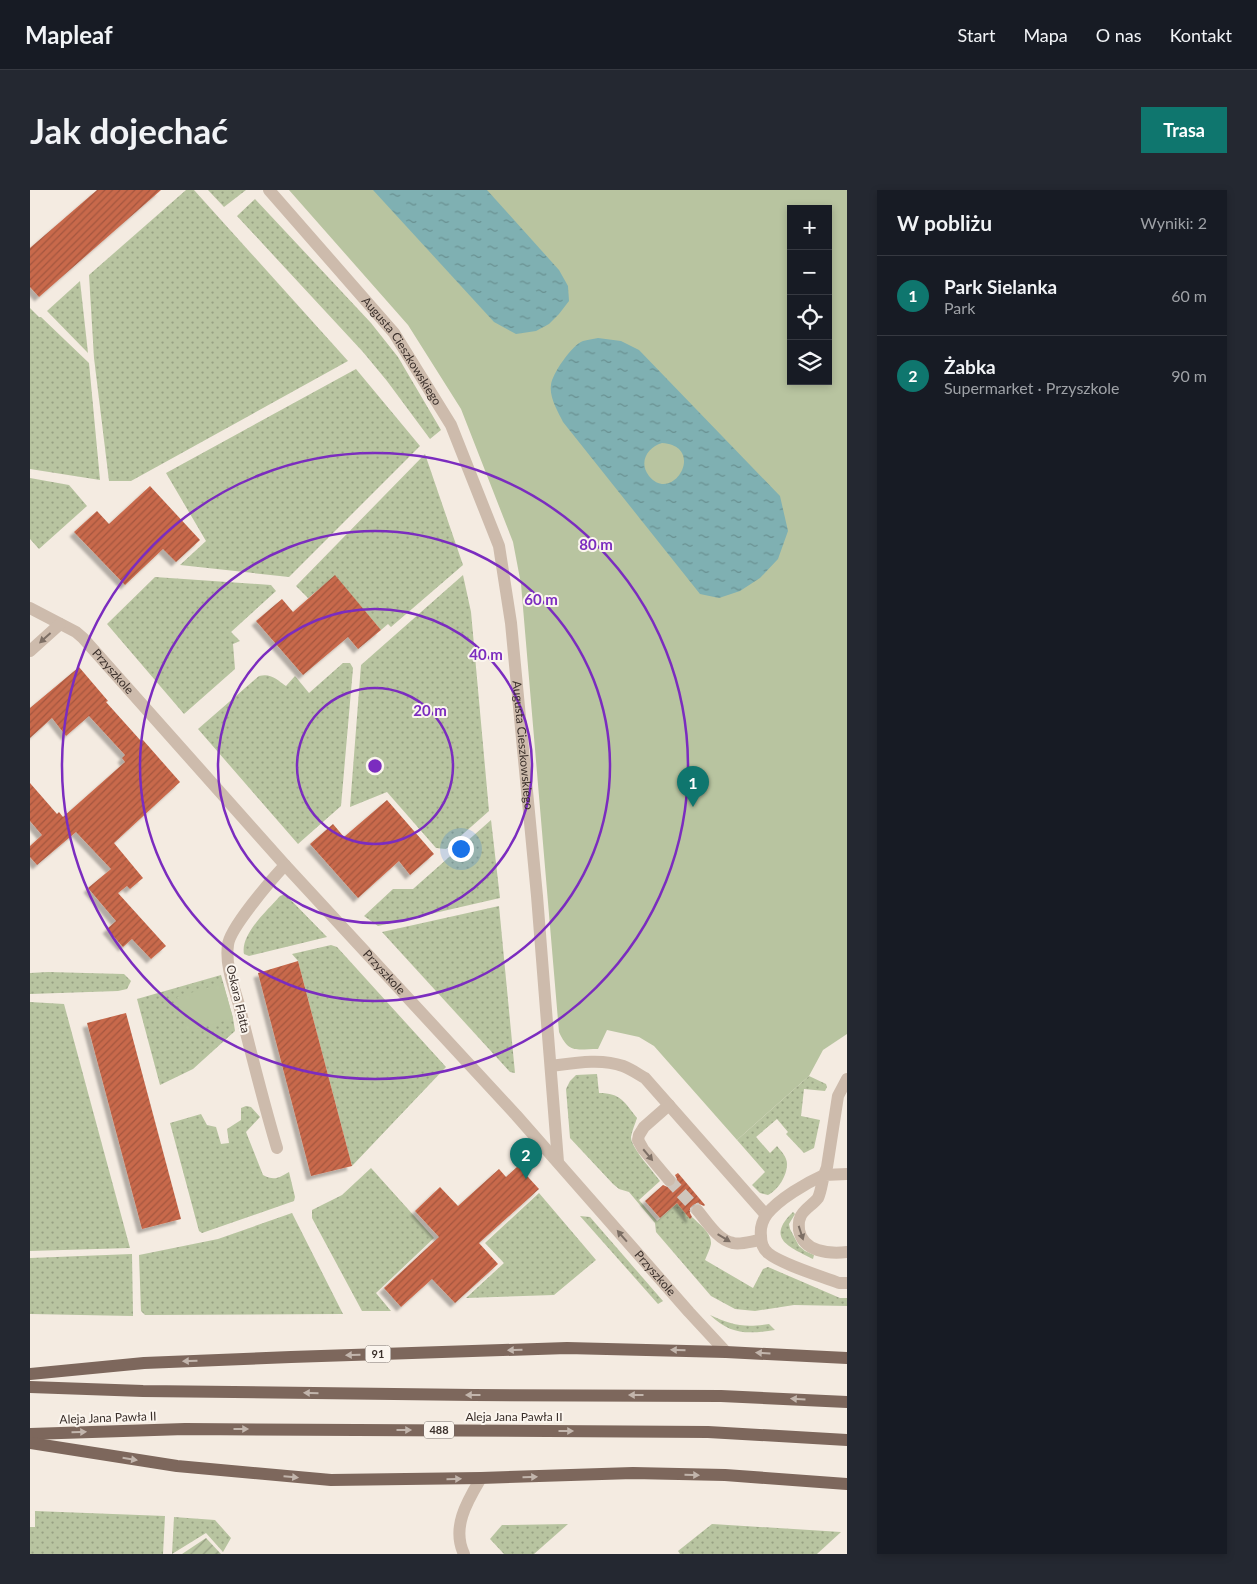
<!DOCTYPE html>
<html lang="pl">
<meta charset="utf-8">
<style>
body{margin:0;font-family:Lato,sans-serif;background:#242831;color:#f1f3f6}
.controls{position:absolute;right:15px;top:15px;display:grid;overflow:hidden;border-radius:0px;box-shadow:0 2px 8px #0003}
.controls button{width:45px;height:45px;display:grid;place-items:center;padding:0;border:0;border-bottom:1px solid #363941;background:#171b24;color:#f1f3f6;font:25px sans-serif}
.you{position:absolute;left:430px;top:658px;width:18px;height:18px;margin:-12px;border:4px solid #fff;border-radius:50%;background:#1a73e8;box-shadow:0 0 0 8px #1a73e833}
.badge{display:grid;place-items:center;width:32px;height:32px;border-radius:50%;background:#0f766e;color:#fff;font-size:16px;font-weight:700}
.pin{position:absolute;translate:-50% -41px;filter:drop-shadow(0 1px 2px #0008)}
.pin::after{content:'';position:absolute;top:26px;width:18px;height:15px;background:inherit;clip-path:polygon(0 0,100% 0,50% 100%)}
.list{margin:0;padding:0;list-style:none}
h2{display:flex;justify-content:space-between;align-items:center;height:65px;margin:0;padding:0 20px;font-size:21px}
h2 small{font-size:16px;font-weight:400;color:#9ea1a6}
.list li{display:grid;grid-template-columns:32px 1fr auto;gap:15px;align-items:center;box-sizing:border-box;height:80px;padding:0 20px;border-top:1px solid #363941}
.list b{display:block;font-size:19px;white-space:nowrap}
.list p{margin:0;font-size:16px;white-space:nowrap;color:#9ea1a6}
.list em{font-size:16px;font-style:normal;color:#9ea1a6}
.icon{flex:none;width:28px;height:28px;fill:none;stroke:currentColor;stroke-width:2;stroke-linecap:round;stroke-linejoin:round}
.map{position:relative;flex:none;width:817px;height:1364px;overflow:hidden;border-radius:0px}
header{display:flex;align-items:center;gap:30px;box-sizing:border-box;height:70px;padding:0 25px;background:#171b24;border-bottom:1px solid #363941}
header strong{font-size:24px}
nav{display:flex;gap:28px;margin-inline-start:auto;font-size:18px}
.intro{display:flex;align-items:center;justify-content:space-between;box-sizing:border-box;height:120px;padding:0 30px}
h1{margin:0;font-size:35px}
.button{padding:12px 22px;border-radius:0px;background:#0f766e;color:#fff;font-size:18px;font-weight:700}
main{display:flex;gap:30px;padding:0 30px}
aside{flex:1;background:#171b24;border-radius:0px;box-shadow:0 2px 8px #0003}
.map>svg:first-child{display:block}
</style>
<header>
<strong>Mapleaf</strong>
<nav><a>Start</a><a>Mapa</a><a>O nas</a><a>Kontakt</a></nav>
</header>
<div class="intro"><h1>Jak dojechać</h1><a class="button">Trasa</a></div>
<main>
<div class="map">
<svg width="817" height="1364" viewBox="0 0 817 1364">
<defs>
<pattern id="grass-dots" width="8" height="8" patternUnits="userSpaceOnUse" patternTransform="scale(1.25)"><rect width="8" height="8" fill="#b8c4a0"/><path d="M2 2h.1M6 6h.1" fill="none" stroke="#97a083" stroke-width="1.8" stroke-linecap="round"/></pattern>
<pattern id="garden-furrows" width="10" height="10" patternUnits="userSpaceOnUse" patternTransform="scale(1.25)"><rect width="10" height="10" fill="#b8c4a0"/><path d="M-1 1l2-2M0 10L10 0M9 11l2-2" fill="none" stroke="#97a083"/></pattern>
<pattern id="water-ripples" width="26" height="14" patternUnits="userSpaceOnUse" patternTransform="scale(1.25)"><rect width="26" height="14" fill="#7fb0b2"/><path d="M2 4q2-2 4 0t4 0M15 11q2-2 4 0t4 0" fill="none" stroke="#699091"/></pattern>
<pattern id="building-hatch" width="6" height="6" patternUnits="userSpaceOnUse" patternTransform="scale(1.25)"><rect width="6" height="6" fill="#c8694b"/><path d="M-1 1l2-2M0 6l6-6M5 7l2-2" fill="none" stroke="#a4573f"/></pattern>
<filter id="shadow"><feDropShadow dx="-4.5" dy="4.5" stdDeviation="1" flood-color="#0004"/></filter>
</defs>
<rect width="100%" height="100%" fill="#f4ebe1"/>
<!-- grass -->
<g fill="url(#grass-dots)">
<path d="M156,0H164L318,171L101,291H79L64,168L59,85Z"/>
<path d="M178,0H216L194,17Z"/>
<path d="M225,9L341,133L368,167L411,240L400,249L357,191L333,162L207,26Z"/>
<path d="M50,91L58,163L17,121Z"/>
<path d="M0,118L9,127H11L59,173L70,290L0,279Z"/>
<path d="M326,179L390,256L259,387L150,375L176,351L136,283Z"/>
<path d="M395,264L433,375L361,437L358,434L351,440L305,386L278,408L266,396Z"/>
<path d="M0,288L39,295L57,316L9,359L0,349Z"/>
<path d="M433,385L441,422L459,621L416,659L406,658L357,602L320,617L331,475Z"/>
<path d="M125,387L241,395L246,401L201,442L210,451L203,454L205,479L154,524L77,434Z"/>
<path d="M313,473H320L323,478L311,616L268,654L168,539L229,486C241,483 246,489 256,496L265,486L279,503Z"/>
<path d="M461,630L470,708L348,736L334,726L363,699H383Z"/>
<path d="M255,704L297,747L219,766L214,764C210,744 238,720 250,706Z"/>
<path d="M469,716L485,883L480,882L352,742Z"/>
<path d="M301,755L307,757L416,877L322,976L268,771L262,764Z"/>
<path d="M18,782L94,784L101,791L97,799L88,801L0,804V783Z"/>
<path d="M191,785L203,828L205,841L163,879L130,895L107,809Z"/>
<path d="M0,812L34,814L100,1058L0,1061Z"/>
<path d="M567,884L569,903C591,903 594,912 607,928C605,934 602,941 601,947C601,958 623,981 630,991L609,1010L627,1031L647,1013L660,1028L662,1027C669,1034 682,1043 681,1054C680,1059 677,1065 675,1070L723,1098L733,1079L738,1077L810,1108H817V1116L764,1115L725,1121L705,1119L681,1106L626,1042L625,1033L599,1002L589,999L583,994L540,948L536,899L540,891L546,885Z"/>
<path d="M779,886L796,894L797,897L795,901L774,899L771,926L790,930L784,958L774,963L756,944L758,942L747,929L726,947L740,963L747,956C751,961 757,967 757,974C757,986 748,1000 738,1005L730,1003L722,995L735,982L707,950Z"/>
<path d="M216,916L221,917L230,927L216,942L233,985C244,991 249,988 259,982L265,1007L264,1011L172,1043L169,1041L140,933L171,924L177,935L186,937L191,954L199,953L197,939L211,930V918Z"/>
<path d="M341,978L404,1048L346,1103L361,1121H332L282,1028V1020L312,1005Z"/>
<path d="M509,1003L566,1070L524,1105L436,1108L474,1073L455,1053Z"/>
<path d="M763,1022L765,1024L759,1034L760,1039L769,1056L775,1061L784,1065L783,1069C760,1057 735,1049 763,1022Z"/>
<path d="M262,1023L313,1124L115,1125L111,1121L109,1065L188,1049Z"/>
<path d="M550,1026L560,1027L633,1111L628,1114Z"/>
<path d="M102,1064L103,1126L0,1124V1068Z"/>
<path d="M680,1125C702,1135 713,1138 739,1134L745,1140C717,1144 701,1145 680,1125Z"/>
<path d="M5,1321L135,1326L133,1364H0V1337H5Z"/>
<path d="M144,1327L185,1330L201,1348L193,1362L176,1343L142,1364Z"/>
<path d="M538,1334L504,1364H474L460,1349L472,1335Z"/>
<path d="M682,1334L811,1342L787,1364H650L648,1361Z"/>
</g>
<!-- park -->
<g fill="#b8c4a0" fill-rule="evenodd">
<path d="M259,0H817V844L793,860L779,886L707,950L624,856L609,847L577,840L568,859C546,859 539,864 529,842L491,394L483,352L431,219L378,135ZM761,19H798V191H761Z"/>
<path d="M193,793L203,828L157,842L147,807Z"/>
</g>
<!-- garden -->
<path fill="url(#garden-furrows)" d="M176,1348L191,1364H152Z"/>
<!-- water -->
<g fill="url(#water-ripples)" fill-rule="evenodd">
<path d="M343,0H457L529,80L538,96L539,111L529,124L519,134L506,141L486,144L464,132Z"/>
<path d="M568,148L591,151L609,160L750,306L758,341L748,369L730,388L710,401L689,408L670,404L533,232C528,222 519,207 521,195C522,184 542,155 553,151C557,150 563,149 568,148ZM632,253C677,256 643,315 619,286C608,272 618,257 632,253Z"/>
</g>
<!-- building -->
<g fill="url(#building-hatch)" filter="url(#shadow)">
<path d="M67,0H131L9,107L0,97V58Z"/>
<path d="M120,296L170,350L146,372L133,359L95,395L44,342L67,321L79,334Z"/>
<path d="M305,385L351,440L328,459L318,447L273,485L226,431L252,409L263,422Z"/>
<path d="M49,477L78,511L76,512L111,551L113,550L150,592L84,653L113,688L100,699L97,696L88,703L136,756L121,769L102,749L93,757L77,739L86,731L58,698L81,679L46,642L7,675L0,667V656L12,645L0,631V593L27,624L29,622L33,627L95,572L92,568L95,565L59,526L36,546L22,528L0,548V518Z"/>
<path d="M357,610L404,664L380,685L369,671L328,708L280,654L303,634L314,647Z"/>
<path d="M268,771L322,976L281,986L228,783Z"/>
<path d="M96,823L151,1029L112,1039L57,833Z"/>
<path d="M488,976L509,999L449,1053L468,1074L425,1113L402,1089L371,1117L354,1098L409,1047L385,1021L410,997L428,1016L469,979L476,987Z"/>
<path d="M648,983L675,1015L674,1016L667,1013L663,1015L660,1018V1023L662,1027L660,1029L647,1013L630,1028L615,1011L633,995L640,998L645,996L647,989L645,985Z"/>
</g>
<g fill="none" stroke-linecap="round" stroke-linejoin="round">
<!-- minor-tunnel -->
<path stroke="#cfc6bd" stroke-width="12" stroke-dasharray="12 6" stroke-linecap="butt" d="M639,990L668,1021"/>
<!-- minor -->
<g stroke="#cdbbac" stroke-width="12">
<path id="s1" d="M239,0L364,143L421,235L469,356L481,433L507,706L528,972"/>
<path id="s2" d="M0,418L46,442L53,448L255,675L486,925L659,1122L696,1162"/>
<path d="M0,461L30,434"/>
<path d="M521,876C544,873 571,868 593,876C601,879 608,884 615,888L736,1025"/>
<path d="M817,889L808,906L797,977L794,985C776,993 749,1009 737,1024C732,1031 730,1038 731,1046C731,1052 733,1059 738,1063C751,1074 791,1086 809,1093H817"/>
<path d="M639,915L614,937L609,945L608,950L613,959L639,990"/>
<path d="M247,958C233,911 221,863 209,815C204,797 195,775 198,755C199,739 242,689 255,675"/>
<path d="M817,984L794,985C792,992 791,1002 788,1008C783,1015 772,1020 770,1028C768,1032 769,1036 769,1040C773,1062 799,1064 817,1062"/>
<path d="M668,1021C677,1032 688,1050 703,1053C711,1055 722,1051 731,1050"/>
<path d="M434,1364C421,1337 438,1310 451,1288"/>
</g>
<!-- major -->
<g stroke="#7d675c" stroke-width="12">
<path d="M0,1184L114,1173L261,1167L537,1158L696,1162L817,1168"/>
<path d="M0,1197L113,1201L444,1205L691,1206L817,1212"/>
<path d="M0,1244L155,1239L678,1242L817,1250"/>
<path d="M0,1253L147,1276L301,1290L451,1288L603,1283L695,1285L817,1294"/>
</g>
</g>
<!-- one-way arrows -->
<defs><path id="oneway-solid" d="M-6-.8H1V-3.2L6.5 0L1 3.2V.8H-6Z" transform="scale(1.25)"/></defs>
<g fill="#7d6f65">
<use href="#oneway-solid" transform="translate(15 448) rotate(138)"/>
<use href="#oneway-solid" transform="translate(618 965) rotate(50)"/>
<use href="#oneway-solid" transform="translate(771 1043) rotate(72)"/>
<use href="#oneway-solid" transform="translate(592 1046) rotate(-131)"/>
<use href="#oneway-solid" transform="translate(694 1048) rotate(31)"/>
</g>
<g fill="#c2b5ac">
<use href="#oneway-solid" transform="translate(485 1160) rotate(178)"/>
<use href="#oneway-solid" transform="translate(648 1160) rotate(-179)"/>
<use href="#oneway-solid" transform="translate(733 1163) rotate(-177)"/>
<use href="#oneway-solid" transform="translate(323 1165) rotate(178)"/>
<use href="#oneway-solid" transform="translate(160 1171) rotate(178)"/>
<use href="#oneway-solid" transform="translate(281 1203) rotate(-179)"/>
<use href="#oneway-solid" transform="translate(443 1205) rotate(-180)"/>
<use href="#oneway-solid" transform="translate(606 1205) rotate(-180)"/>
<use href="#oneway-solid" transform="translate(768 1209) rotate(-177)"/>
<use href="#oneway-solid" transform="translate(211 1239)"/>
<use href="#oneway-solid" transform="translate(374 1240)"/>
<use href="#oneway-solid" transform="translate(536 1241)"/>
<use href="#oneway-solid" transform="translate(49 1242) rotate(-2)"/>
<use href="#oneway-solid" transform="translate(100 1269) rotate(9)"/>
<use href="#oneway-solid" transform="translate(662 1285) rotate(1)"/>
<use href="#oneway-solid" transform="translate(261 1287) rotate(5)"/>
<use href="#oneway-solid" transform="translate(500 1287) rotate(-2)"/>
<use href="#oneway-solid" transform="translate(424 1289) rotate(-1)"/>
</g>
<!-- distance rings -->
<g fill="none" stroke="#7b2cbf" stroke-width="2.5">
<circle cx="345" cy="576" r="78"/>
<circle cx="345" cy="576" r="157"/>
<circle cx="345" cy="576" r="235"/>
<circle cx="345" cy="576" r="313"/>
</g>
<g text-anchor="middle" stroke-width="4" stroke-linejoin="round" paint-order="stroke">
<!-- shield labels -->
<g fill="#fbf5ee" stroke="#756b66" stroke-width="1">
<rect x="335.5" y="1155.5" width="25" height="17" rx="4"/>
<rect x="394" y="1231.5" width="30" height="17" rx="4"/>
</g>
<g font-size="11" font-weight="bold" fill="#3b302b">
<text x="348" y="1168">91</text>
<text x="409" y="1244">488</text>
</g>
<!-- street labels -->
<g font-size="12" fill="#3b302b" stroke="#fbf5ee">
<text dy="4" stroke="none"><textPath href="#s1" startOffset="209">Augusta Cieszkowskiego</textPath></text>
<text dy="4" stroke="none"><textPath href="#s2" startOffset="106">Przyszkole</textPath></text>
<text dy="4" stroke="none"><textPath href="#s1" startOffset="629">Augusta Cieszkowskiego</textPath></text>
<text dy="4" stroke="none"><textPath href="#s2" startOffset="511">Przyszkole</textPath></text>
<text transform="translate(208 809) rotate(77)" y="4">Oskara Flatta</text>
<text dy="4" stroke="none"><textPath href="#s2" startOffset="916">Przyszkole</textPath></text>
<text x="484" y="1231">Aleja Jana Pawła II</text>
<text transform="translate(78 1228) rotate(-2)" y="4">Aleja Jana Pawła II</text>
</g>
</g>
<circle cx="345" cy="576" r="8" fill="#7b2cbf" stroke="#fbf5ee" stroke-width="2.5"/>
<g font-size="15" text-anchor="middle" font-weight="bold" fill="#7b2cbf" stroke="#fbf5ee" stroke-width="4" stroke-linejoin="round" paint-order="stroke">
<text x="566" y="360">80 m</text>
<text x="511" y="415">60 m</text>
<text x="456" y="470">40 m</text>
<text x="400" y="526">20 m</text>
</g>
</svg>
<div class="controls">
<button>+</button>
<button>−</button>
<button><svg class="icon" aria-label="locate" viewBox="0 0 24 24"><circle cx="12" cy="12" r="6"/><path d="M12 2v4M12 18v4M2 12h4M18 12h4"/></svg></button>
<button><svg class="icon" aria-label="layers" viewBox="0 0 24 24"><path d="M12 4l9 5-9 5-9-5zM3 14l9 5 9-5"/></svg></button>
</div>
<div class="you"></div>
<div class="pin badge" style="left:663px;top:617px">1</div>
<div class="pin badge" style="left:496px;top:989px">2</div>
</div>
<aside>
<h2>W pobliżu<small>Wyniki: 2</small></h2>
<ul class="list">
<li><span class="badge">1</span><div><b>Park Sielanka</b><p>Park</p></div><em>60 m</em></li>
<li><span class="badge">2</span><div><b>Żabka</b><p>Supermarket · Przyszkole</p></div><em>90 m</em></li>
</ul>
</aside>
</main>
